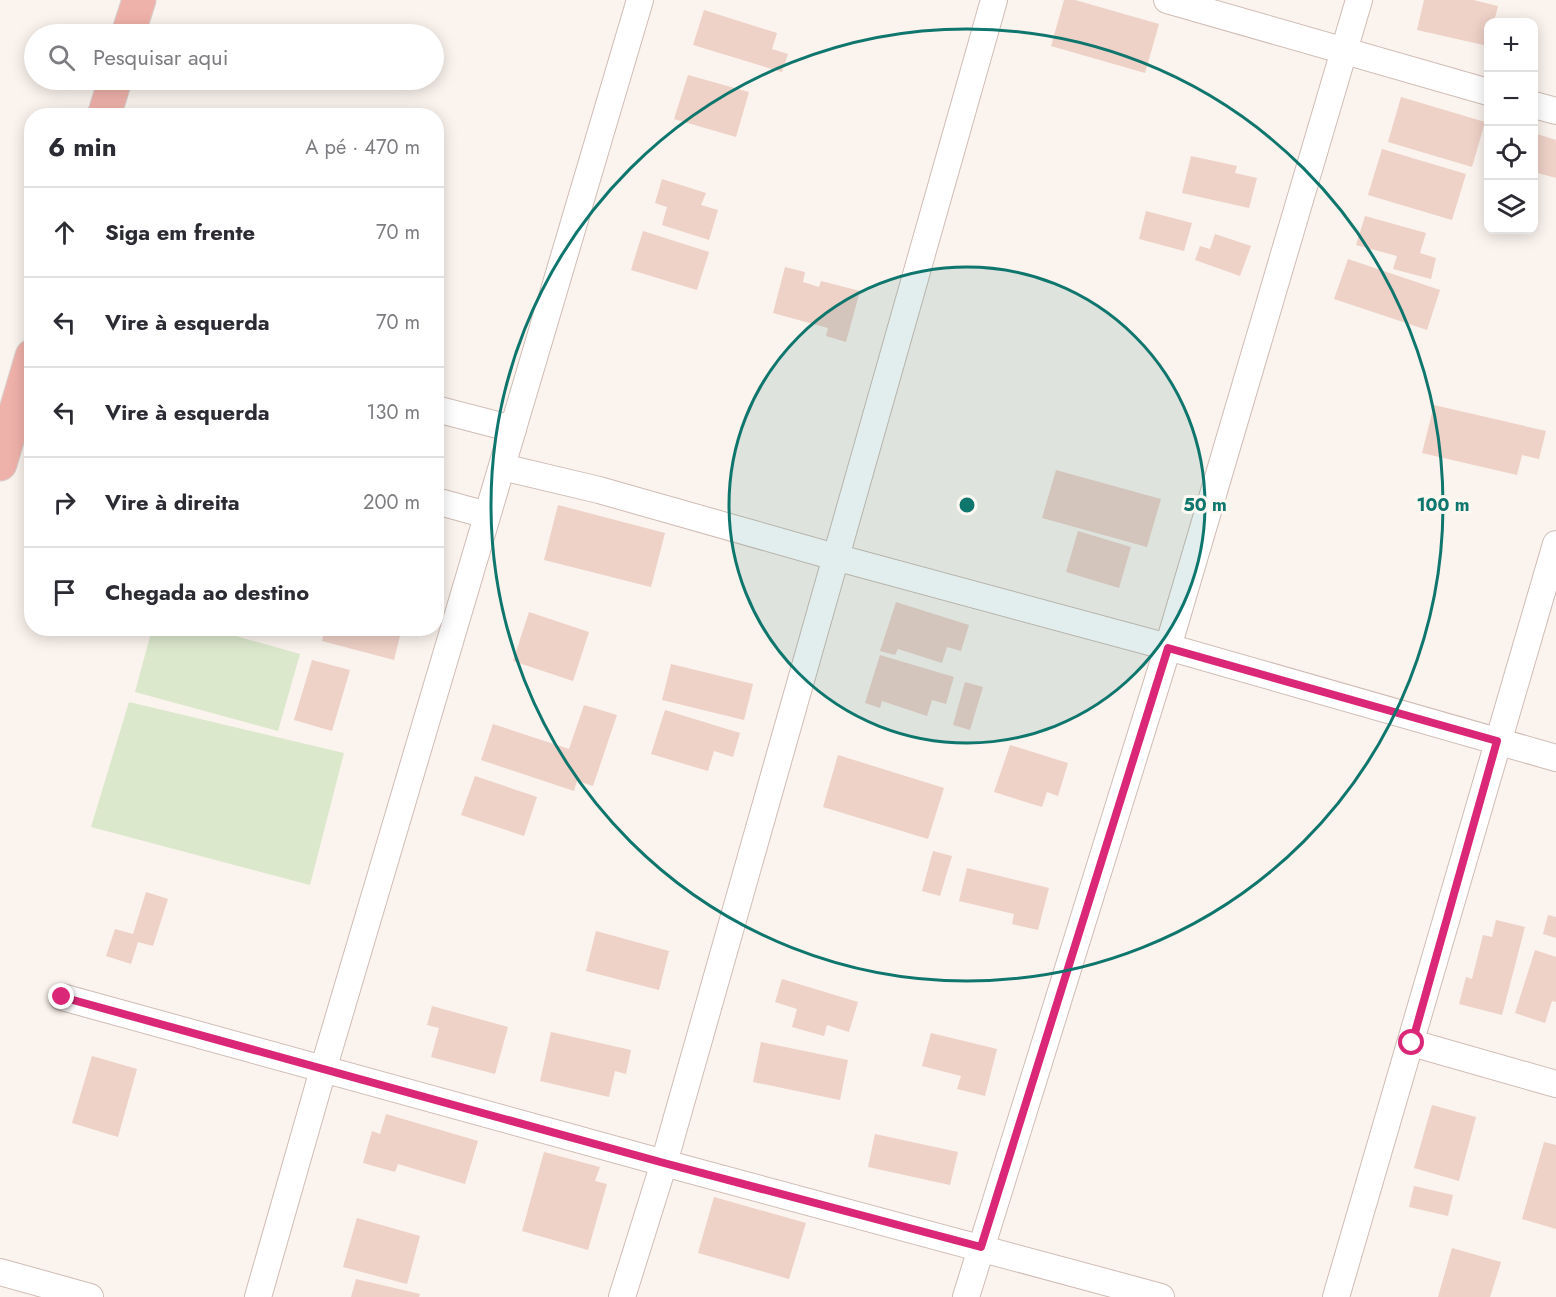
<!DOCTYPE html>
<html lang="pt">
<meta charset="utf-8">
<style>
body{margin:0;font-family:Jost,sans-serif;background:#f2f2f3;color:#2b2b33}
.controls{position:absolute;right:18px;top:18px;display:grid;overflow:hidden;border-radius:12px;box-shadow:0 3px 15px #0003}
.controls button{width:54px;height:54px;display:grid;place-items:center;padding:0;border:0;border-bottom:2px solid #e1e1e2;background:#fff;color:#2b2b33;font:30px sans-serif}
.stop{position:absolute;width:18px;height:18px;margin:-14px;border:4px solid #db2777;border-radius:50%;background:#fff}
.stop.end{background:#db2777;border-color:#fff;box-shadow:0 2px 6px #0008}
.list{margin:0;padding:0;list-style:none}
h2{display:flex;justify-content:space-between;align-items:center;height:78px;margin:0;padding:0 24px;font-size:26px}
h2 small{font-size:20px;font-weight:400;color:#7c7c81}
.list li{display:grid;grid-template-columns:39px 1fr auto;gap:18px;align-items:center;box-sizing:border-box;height:90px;padding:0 24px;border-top:2px solid #e1e1e2}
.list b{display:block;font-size:22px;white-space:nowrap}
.list em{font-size:20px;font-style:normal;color:#7c7c81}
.icon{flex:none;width:33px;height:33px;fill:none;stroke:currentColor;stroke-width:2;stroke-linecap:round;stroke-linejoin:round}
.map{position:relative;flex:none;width:1556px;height:1297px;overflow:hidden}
.search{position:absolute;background:#fff;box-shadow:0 3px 15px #0003;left:24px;top:24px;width:420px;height:66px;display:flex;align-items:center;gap:15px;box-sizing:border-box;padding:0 21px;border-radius:33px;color:#7c7c81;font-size:22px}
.panel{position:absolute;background:#fff;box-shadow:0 3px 15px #0003;left:24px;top:108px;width:420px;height:528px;border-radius:24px}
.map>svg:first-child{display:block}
</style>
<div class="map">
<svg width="1556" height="1297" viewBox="0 0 1556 1297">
<rect width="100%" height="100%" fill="#fbf3ed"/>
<!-- green -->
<g fill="#dbe8cc">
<path d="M152,629H211L300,654L278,731L135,692Z"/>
<path d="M129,702L344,753L310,885L91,827Z"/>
</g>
<!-- building -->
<g fill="#eed1c7">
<path d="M1064,0H1075L1159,24L1145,73L1051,46Z"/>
<path d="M1424,0H1473L1498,6L1494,22H1488V46L1417,30Z"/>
<path d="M704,10L777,33L772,49L788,54L782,72L693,45Z"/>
<path d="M688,75L749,92L736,137L674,119Z"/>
<path d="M1401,97L1485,122L1472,167L1388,142Z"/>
<path d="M1534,133L1556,140V178L1534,172Z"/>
<path d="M1382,149L1466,174L1452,220L1368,195Z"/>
<path d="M1191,156L1237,166L1235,173L1257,178L1249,208L1182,193Z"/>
<path d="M662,179L706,193L701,205L718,210L709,240L662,225L667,207L655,203Z"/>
<path d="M1146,211L1192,223L1184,251L1139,239Z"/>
<path d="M1365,216L1426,233L1420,253L1436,258L1431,279L1393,269L1397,256L1356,245Z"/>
<path d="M643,231L709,252L697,290L631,270Z"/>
<path d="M1215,234L1251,246L1240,276L1195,260L1200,246L1210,249Z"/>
<path d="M1348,259L1440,290L1427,330L1334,299Z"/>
<path d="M785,267L805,272L803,282L819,287L821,281L860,291L846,342L826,336L828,328L773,313Z"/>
<path d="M1434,405L1546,431L1539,459L1522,455L1517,475L1422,453Z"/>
<path d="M1056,470L1161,499L1147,547L1042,518Z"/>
<path d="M558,505L665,533L651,587L544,560Z"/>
<path d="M1078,531L1131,547L1119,588L1066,572Z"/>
<path d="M896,602L969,625L961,651L947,647L942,663L898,649L895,655L880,651Z"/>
<path d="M529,612L589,632L573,681L513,661Z"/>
<path d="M284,628H308L306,636Z"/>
<path d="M325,628H402L394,660L322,641Z"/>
<path d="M880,655L954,677L946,704L932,700L927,716L882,701L880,708L865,703Z"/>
<path d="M312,660L350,670L332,731L294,720Z"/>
<path d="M671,664L753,684L744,720L662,700Z"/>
<path d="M965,682L983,687L970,730L953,725Z"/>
<path d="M584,705L617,715L593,786L577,781L574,791L481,760L493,724L569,749Z"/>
<path d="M665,710L740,733L733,757L714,751L708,771L651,754Z"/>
<path d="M1010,745L1068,763L1058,796L1047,792L1042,807L994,792Z"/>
<path d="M838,755L944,788L928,839L823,807Z"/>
<path d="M475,776L537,797L524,836L461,815Z"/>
<path d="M933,851L952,856L940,896L922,891Z"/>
<path d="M967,868L1049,888L1038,930L1012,924L1014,914L959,901Z"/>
<path d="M146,892L168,899L153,946L138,942L131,964L106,956L115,929L133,934Z"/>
<path d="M1548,915L1556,917V938L1543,934Z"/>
<path d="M1496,920L1525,927L1502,1015L1459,1004L1466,977L1472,979L1483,935L1492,937Z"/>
<path d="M596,931L669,951L659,990L586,971Z"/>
<path d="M1535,950L1556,957V1002L1552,1001L1545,1023L1515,1013Z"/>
<path d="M782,979L858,1002L849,1032L827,1025L824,1036L792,1027L797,1009L775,1002Z"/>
<path d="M432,1006L508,1027L495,1074L431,1057L439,1028L427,1025Z"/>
<path d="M551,1032L631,1050L626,1074L615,1071L609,1097L540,1081Z"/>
<path d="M931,1033L997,1049L985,1096L957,1089L961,1076L922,1066Z"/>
<path d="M761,1042L848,1060L840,1100L753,1082Z"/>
<path d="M92,1056L137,1069L118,1137L72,1123Z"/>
<path d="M1432,1105L1476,1117L1459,1181L1414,1168Z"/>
<path d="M386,1114L478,1141L465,1184L398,1164L395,1172L363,1163L372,1131L380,1134Z"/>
<path d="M875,1134L958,1152L950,1185L868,1167Z"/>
<path d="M1544,1142L1556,1145V1229L1522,1219Z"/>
<path d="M544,1152L600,1167L595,1181L607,1184L588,1250L522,1231Z"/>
<path d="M1414,1186L1453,1195L1448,1216L1409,1207Z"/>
<path d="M714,1197L806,1223L789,1279L698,1253Z"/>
<path d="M357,1218L420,1236L407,1284L343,1267Z"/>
<path d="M1452,1248L1501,1262L1490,1297H1438Z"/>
<path d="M356,1279L420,1294L419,1297H351Z"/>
</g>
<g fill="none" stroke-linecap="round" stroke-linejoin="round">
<!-- street casing -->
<g stroke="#cfbdb5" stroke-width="28">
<g id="street">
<path d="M1167,0L1488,92"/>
<path d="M1534,105L1556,111"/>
<path d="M436,409L513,429"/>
<path d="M502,467L599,490L835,557L1168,647L1556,758"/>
<path d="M436,501L487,515"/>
<path d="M62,997L664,1163L1161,1297"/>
<path d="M1412,1043L1556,1084"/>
<path d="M0,1272L90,1297"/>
<path d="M258,1297L323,1070L640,0"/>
<path d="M622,1297L664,1163L994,0"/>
<path d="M966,1297L1168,647L1359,0"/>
<path d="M1336,1297C1411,1046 1481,795 1556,544"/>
</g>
</g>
<!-- highway casing -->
<g stroke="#d8d0ce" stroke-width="35">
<g id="highway">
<path d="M128,34L139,0"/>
<path d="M104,116L115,80"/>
<path d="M0,464L32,356"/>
</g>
</g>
<!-- street -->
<use href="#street" stroke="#fff" stroke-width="26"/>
<!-- highway -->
<use href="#highway" stroke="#efb2aa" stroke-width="33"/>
</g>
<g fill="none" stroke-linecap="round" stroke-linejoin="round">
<!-- route -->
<path stroke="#db2777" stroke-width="8" d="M62,997L664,1163L981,1247L1168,648L1497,741L1412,1043"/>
</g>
<!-- distance rings -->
<circle cx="967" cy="505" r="238" fill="#0f766e" fill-opacity=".12"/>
<g fill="none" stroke="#0f766e" stroke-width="3">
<circle cx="967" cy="505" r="238"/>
<circle cx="967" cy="505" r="476"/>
</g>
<circle cx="967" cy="505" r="9" fill="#0f766e" stroke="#fef8f3" stroke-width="3"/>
<g font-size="18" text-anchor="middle" font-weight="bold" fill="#0f766e" stroke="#fef8f3" stroke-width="6" stroke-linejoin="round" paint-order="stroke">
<text x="1205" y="511">50 m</text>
<text x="1443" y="511">100 m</text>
</g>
</svg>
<div class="controls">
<button>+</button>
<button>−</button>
<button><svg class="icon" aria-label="locate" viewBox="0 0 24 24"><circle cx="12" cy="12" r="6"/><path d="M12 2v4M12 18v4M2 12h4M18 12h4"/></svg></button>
<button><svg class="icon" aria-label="layers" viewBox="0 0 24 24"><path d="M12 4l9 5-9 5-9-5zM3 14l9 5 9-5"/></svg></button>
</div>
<div class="stop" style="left:1412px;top:1043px"></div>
<div class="stop end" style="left:62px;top:997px"></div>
<div class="search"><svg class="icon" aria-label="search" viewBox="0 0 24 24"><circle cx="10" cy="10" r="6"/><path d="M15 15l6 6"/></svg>Pesquisar aqui</div>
<section class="panel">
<h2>6 min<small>A pé · 470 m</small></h2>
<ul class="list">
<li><svg class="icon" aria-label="ahead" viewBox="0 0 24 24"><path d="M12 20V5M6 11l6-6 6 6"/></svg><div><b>Siga em frente</b></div><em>70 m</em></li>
<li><svg class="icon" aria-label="left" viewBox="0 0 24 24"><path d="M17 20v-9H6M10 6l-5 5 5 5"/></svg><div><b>Vire à esquerda</b></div><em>70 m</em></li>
<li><svg class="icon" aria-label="left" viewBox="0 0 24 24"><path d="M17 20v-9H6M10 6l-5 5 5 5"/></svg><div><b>Vire à esquerda</b></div><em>130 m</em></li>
<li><svg class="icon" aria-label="right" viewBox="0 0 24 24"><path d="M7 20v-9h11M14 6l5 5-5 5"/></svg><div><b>Vire à direita</b></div><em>200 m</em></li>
<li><svg class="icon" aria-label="arrive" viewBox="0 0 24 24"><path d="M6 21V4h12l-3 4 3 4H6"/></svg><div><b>Chegada ao destino</b></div></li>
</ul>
</section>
</div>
